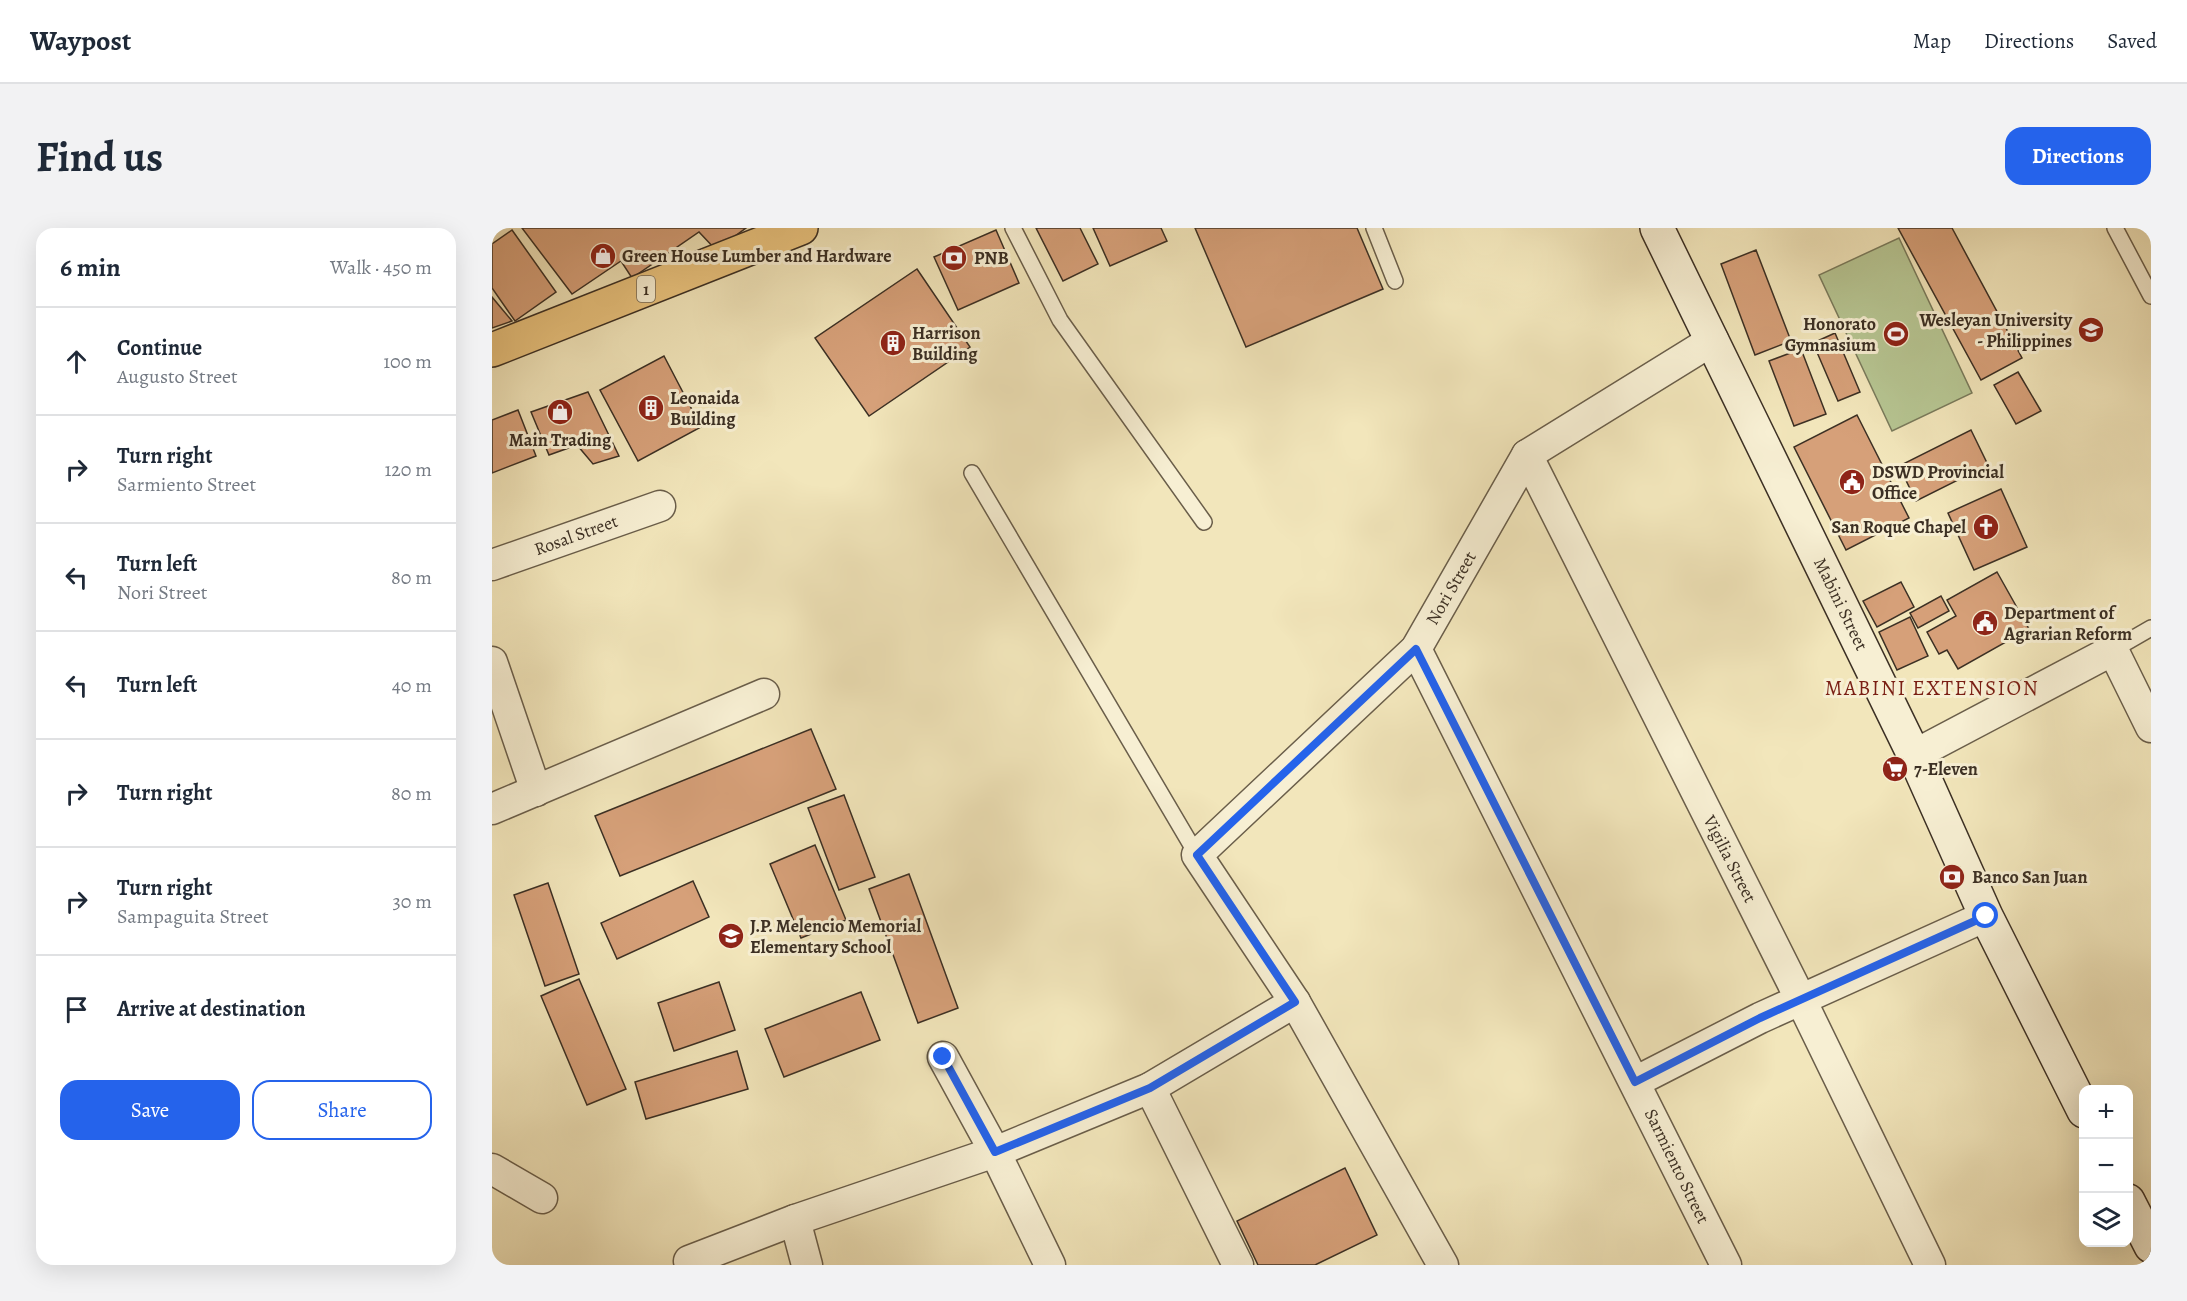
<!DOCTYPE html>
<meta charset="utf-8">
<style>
body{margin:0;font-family:Alegreya,serif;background:#f2f2f3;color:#1f2937}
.controls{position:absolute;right:18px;bottom:18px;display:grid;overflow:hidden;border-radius:12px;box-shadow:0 6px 24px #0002}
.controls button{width:54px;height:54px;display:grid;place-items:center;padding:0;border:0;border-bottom:2px solid #e0e1e3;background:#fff;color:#1f2937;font:30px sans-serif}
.stop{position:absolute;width:18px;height:18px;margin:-14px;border:4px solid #2563eb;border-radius:50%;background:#fff}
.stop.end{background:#2563eb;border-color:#fff;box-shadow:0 2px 6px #0008}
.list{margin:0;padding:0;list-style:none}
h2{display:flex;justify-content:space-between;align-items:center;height:78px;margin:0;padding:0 24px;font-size:26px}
h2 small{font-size:20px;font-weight:400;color:#747a83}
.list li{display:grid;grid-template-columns:39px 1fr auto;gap:18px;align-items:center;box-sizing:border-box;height:108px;padding:0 24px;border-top:2px solid #e0e1e3}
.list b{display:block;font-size:22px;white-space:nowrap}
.list p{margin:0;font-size:20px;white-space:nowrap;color:#747a83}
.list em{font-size:20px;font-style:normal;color:#747a83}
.actions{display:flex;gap:12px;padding:18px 24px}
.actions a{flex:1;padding:14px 0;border:2px solid #2563eb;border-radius:18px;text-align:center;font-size:21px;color:#2563eb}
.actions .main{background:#2563eb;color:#fff}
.icon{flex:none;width:33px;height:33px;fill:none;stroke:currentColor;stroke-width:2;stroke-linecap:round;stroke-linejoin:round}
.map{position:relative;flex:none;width:1659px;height:1037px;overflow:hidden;border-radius:18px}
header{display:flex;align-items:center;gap:36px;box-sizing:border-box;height:84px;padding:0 30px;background:#fff;border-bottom:2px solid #e0e1e3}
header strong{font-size:28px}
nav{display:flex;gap:33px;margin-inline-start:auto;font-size:21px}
.intro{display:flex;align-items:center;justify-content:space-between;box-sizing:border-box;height:144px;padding:0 36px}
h1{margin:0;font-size:42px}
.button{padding:15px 27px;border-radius:18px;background:#2563eb;color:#fff;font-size:21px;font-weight:700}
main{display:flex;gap:36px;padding:0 36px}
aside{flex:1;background:#fff;border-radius:18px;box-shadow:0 6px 24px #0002}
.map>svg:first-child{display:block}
</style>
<header>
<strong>Waypost</strong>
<nav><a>Map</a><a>Directions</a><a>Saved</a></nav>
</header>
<div class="intro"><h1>Find us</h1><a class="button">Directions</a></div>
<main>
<aside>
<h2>6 min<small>Walk · 450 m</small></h2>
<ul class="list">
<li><svg class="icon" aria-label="ahead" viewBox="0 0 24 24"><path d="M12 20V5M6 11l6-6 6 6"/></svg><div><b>Continue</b><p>Augusto Street</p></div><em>100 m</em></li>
<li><svg class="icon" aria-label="right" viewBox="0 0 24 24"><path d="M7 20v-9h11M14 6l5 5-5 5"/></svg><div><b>Turn right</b><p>Sarmiento Street</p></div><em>120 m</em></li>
<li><svg class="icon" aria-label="left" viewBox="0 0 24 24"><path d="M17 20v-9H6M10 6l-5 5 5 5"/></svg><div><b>Turn left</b><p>Nori Street</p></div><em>80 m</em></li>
<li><svg class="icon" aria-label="left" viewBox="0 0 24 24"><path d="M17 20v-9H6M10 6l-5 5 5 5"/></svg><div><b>Turn left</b></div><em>40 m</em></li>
<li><svg class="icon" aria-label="right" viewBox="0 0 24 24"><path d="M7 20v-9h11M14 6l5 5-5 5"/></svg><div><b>Turn right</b></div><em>80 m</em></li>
<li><svg class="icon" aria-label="right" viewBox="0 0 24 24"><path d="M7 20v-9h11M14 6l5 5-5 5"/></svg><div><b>Turn right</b><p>Sampaguita Street</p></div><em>30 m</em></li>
<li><svg class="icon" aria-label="arrive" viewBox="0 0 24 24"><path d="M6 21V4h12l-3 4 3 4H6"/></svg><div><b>Arrive at destination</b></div></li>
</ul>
<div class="actions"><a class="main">Save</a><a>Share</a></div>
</aside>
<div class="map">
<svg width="1659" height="1037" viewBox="0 0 1659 1037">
<rect width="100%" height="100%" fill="#f2e6bb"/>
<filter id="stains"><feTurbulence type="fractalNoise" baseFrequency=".00333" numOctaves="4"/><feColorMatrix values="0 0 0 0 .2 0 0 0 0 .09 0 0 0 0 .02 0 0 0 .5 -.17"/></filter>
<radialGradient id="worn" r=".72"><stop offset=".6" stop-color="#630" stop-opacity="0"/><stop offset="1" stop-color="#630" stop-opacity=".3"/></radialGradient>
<!-- pitch -->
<path fill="#b7c693" stroke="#7a7b5c" stroke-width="1.5" d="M1407,10L1480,165L1400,203L1327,47Z"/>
<!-- building -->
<g fill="#d6a079" stroke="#3c3024" stroke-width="1.5">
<path d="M30,0H254L224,22L207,4L140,50L129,33L80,66Z"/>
<path d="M544,0H588L606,36L571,53Z"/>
<path d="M601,0H669L675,13L618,38Z"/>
<path d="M703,0H865L891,61L754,119Z"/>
<path d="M1406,0H1460L1530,130L1489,152Z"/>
<path d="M20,2L64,64L23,93L0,60V16Z"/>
<path d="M504,2L527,55L466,82L442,29Z"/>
<path d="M1264,22L1299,113L1263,127L1229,36Z"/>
<path d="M425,41L478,119L377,188L323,110Z"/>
<path d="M0,69L20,93L0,100Z"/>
<path d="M1343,105L1368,164L1346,173L1321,115Z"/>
<path d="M1309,121L1334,186L1302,198L1277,133Z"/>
<path d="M172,128L209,199L146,233L108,162Z"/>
<path d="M1526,144L1549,183L1524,196L1502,157Z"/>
<path d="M96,164L127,228L101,236L85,217L57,227L39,184Z"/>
<path d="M26,182L44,228L0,245V192Z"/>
<path d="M1365,187L1417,290L1354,322L1302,219Z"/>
<path d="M1479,202L1496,237L1424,273L1407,238Z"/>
<path d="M1509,261L1535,319L1482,342L1456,285Z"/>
<path d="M1505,344L1537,401L1466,441L1455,422L1447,426L1435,404L1464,388L1455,372Z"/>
<path d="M1409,354L1422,379L1385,399L1371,373Z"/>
<path d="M1449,368L1457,383L1426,400L1418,385Z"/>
<path d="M1418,389L1436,428L1405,442L1387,404Z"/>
<path d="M319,501L344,561L128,648L103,588Z"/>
<path d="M352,567L383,649L347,662L316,580Z"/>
<path d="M323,617L354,692L309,710L278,636Z"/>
<path d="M417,646L466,780L426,795L377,661Z"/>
<path d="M201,653L217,689L125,731L109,695Z"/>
<path d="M56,655L87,746L53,758L22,667Z"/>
<path d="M87,751L134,861L95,877L49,768Z"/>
<path d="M227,754L243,802L182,823L166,775Z"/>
<path d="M369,764L388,812L292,849L273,801Z"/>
<path d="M245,823L256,861L154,891L143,854Z"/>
<path d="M853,940L885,1007L823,1037H766L745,993Z"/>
</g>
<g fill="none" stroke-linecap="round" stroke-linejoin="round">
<!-- service casing -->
<g stroke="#6a5e4a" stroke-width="18">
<g id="service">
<path d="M521,0L568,92L712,294"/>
<path d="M882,0L903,53"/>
<path d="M1623,0L1659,68"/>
<path d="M480,245L705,627"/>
<path d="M1621,422L1659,400"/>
</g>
</g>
<!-- minor casing -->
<g stroke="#6a5e4a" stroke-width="33">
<g id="minor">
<path d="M1035,227L1309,772L1438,1037"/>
<path d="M0,337L168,278"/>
<path d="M924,421L1234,1037"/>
<path d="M0,434L44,563"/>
<path d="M1422,527L1621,422L1659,499"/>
<path d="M0,581L272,466"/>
<path d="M451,829L503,924L558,1037"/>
<path d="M1143,854L1268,790L1494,688"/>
<path d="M658,860L746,1037"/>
<path d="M0,941L50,970"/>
<path d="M197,1033L303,992"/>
<path d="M315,1037L303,992L503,924L658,860L803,774"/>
<path d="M951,1037L803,774L705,627L924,421L1035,227L1221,112"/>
</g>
</g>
<!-- secondary casing -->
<g stroke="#3c3024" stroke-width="36">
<g id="secondary">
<path d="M1165,0L1422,527L1494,688L1592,883"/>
<path d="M1636,973L1659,1018"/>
</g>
</g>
<!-- primary casing -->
<g stroke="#3c3024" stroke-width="36">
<path id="primary" d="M0,122L309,0"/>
</g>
<!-- service -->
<use href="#service" stroke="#f7efd3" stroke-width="15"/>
<!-- minor -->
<use href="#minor" stroke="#f7efd3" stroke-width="30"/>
<!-- secondary -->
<use href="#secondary" stroke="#f7efd3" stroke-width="33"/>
<!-- primary -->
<use href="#primary" stroke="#e9c37e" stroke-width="33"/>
</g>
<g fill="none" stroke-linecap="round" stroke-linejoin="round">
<!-- route -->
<path stroke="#2563eb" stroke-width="8" d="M451,829L503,924L658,860L803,774L705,627L924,421L1143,854L1268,790L1494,688"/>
</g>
<!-- icons -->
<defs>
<g id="shop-disc" transform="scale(1.35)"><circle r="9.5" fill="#8f2418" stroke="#f7efd3"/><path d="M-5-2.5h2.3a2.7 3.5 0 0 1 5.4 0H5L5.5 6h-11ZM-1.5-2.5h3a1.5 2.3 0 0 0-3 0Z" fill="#fff"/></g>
<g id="bank-disc" transform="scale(1.35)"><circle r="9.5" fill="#8f2418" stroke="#f7efd3"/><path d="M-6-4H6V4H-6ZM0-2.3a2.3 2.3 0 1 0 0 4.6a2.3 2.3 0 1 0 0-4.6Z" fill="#fff"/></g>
<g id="university-disc" transform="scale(1.35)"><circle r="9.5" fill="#8f2418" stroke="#f7efd3"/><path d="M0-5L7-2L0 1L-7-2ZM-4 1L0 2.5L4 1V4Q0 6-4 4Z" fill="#fff"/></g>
<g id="stadium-disc" transform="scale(1.35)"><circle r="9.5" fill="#8f2418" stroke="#f7efd3"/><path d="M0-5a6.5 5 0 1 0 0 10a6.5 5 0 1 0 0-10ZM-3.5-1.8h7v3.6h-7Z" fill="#fff"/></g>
<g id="building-disc" transform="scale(1.35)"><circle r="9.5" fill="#8f2418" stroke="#f7efd3"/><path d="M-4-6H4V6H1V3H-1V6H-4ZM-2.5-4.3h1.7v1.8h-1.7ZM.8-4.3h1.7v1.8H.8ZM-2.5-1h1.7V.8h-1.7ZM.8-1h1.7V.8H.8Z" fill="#fff"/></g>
<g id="civic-disc" transform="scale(1.35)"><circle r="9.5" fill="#8f2418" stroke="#f7efd3"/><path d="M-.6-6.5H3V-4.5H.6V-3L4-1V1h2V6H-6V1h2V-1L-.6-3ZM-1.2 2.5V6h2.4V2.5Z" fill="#fff"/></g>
<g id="church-disc" transform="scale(1.35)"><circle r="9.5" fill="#8f2418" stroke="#f7efd3"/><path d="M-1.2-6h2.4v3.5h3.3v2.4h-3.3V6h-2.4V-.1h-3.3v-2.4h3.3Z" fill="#fff"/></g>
<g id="supermarket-disc" transform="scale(1.35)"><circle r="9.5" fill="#8f2418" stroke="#f7efd3"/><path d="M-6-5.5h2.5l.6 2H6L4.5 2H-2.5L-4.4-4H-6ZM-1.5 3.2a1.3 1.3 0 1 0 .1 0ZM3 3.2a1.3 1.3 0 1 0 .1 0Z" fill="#fff"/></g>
<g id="school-disc" transform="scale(1.35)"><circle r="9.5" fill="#8f2418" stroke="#f7efd3"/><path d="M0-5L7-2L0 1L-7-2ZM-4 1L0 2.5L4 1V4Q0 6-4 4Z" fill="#fff"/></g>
</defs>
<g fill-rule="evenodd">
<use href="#shop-disc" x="111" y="28"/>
<use href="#bank-disc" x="462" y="30"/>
<use href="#university-disc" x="1599" y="102"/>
<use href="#stadium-disc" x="1404" y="106"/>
<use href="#building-disc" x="401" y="115"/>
<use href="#building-disc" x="159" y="180"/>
<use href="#shop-disc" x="68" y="184"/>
<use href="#civic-disc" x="1360" y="254"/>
<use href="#church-disc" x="1494" y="299"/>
<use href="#civic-disc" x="1493" y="395"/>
<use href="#supermarket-disc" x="1403" y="541"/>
<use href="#bank-disc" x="1460" y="649"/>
<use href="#school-disc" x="239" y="708"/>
</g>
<g text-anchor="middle" stroke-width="6" stroke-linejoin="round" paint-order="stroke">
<!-- shield labels -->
<rect fill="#f7efd3" stroke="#746958" stroke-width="1.5" x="145" y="48" width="18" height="26" rx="4.5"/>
<g font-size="16" font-weight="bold" fill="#3c3024">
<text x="154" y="67">1</text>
</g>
<!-- poi labels -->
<g font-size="18" font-weight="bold" fill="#3c3024" stroke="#f7efd3" text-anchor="start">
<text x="130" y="34">Green House Lumber and Hardware</text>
<text x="482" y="36">PNB</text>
<text x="1580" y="98" text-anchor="end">Wesleyan University<tspan x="1580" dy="21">- Philippines</tspan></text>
<text x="1384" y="102" text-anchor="end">Honorato<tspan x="1384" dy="21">Gymnasium</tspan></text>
<text x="420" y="111">Harrison<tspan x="420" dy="21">Building</tspan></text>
<text x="178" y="176">Leonaida<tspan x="178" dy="21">Building</tspan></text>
<text x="68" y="218" text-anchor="middle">Main Trading</text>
<text x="1380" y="250">DSWD Provincial<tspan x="1380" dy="21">Office</tspan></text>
<text x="1474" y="305" text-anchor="end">San Roque Chapel</text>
<text x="1512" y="391">Department of<tspan x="1512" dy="21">Agrarian Reform</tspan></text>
<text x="1422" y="547">7-Eleven</text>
<text x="1480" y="655">Banco San Juan</text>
<text x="258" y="704">J.P. Melencio Memorial<tspan x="258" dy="21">Elementary School</tspan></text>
</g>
<!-- street labels -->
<g font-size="18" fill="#3c3024" stroke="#f7efd3">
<text transform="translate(84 307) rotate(-20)" y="6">Rosal Street</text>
<text transform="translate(959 360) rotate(-60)" y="6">Nori Street</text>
<text transform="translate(1349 376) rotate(64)" y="6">Mabini Street</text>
<text transform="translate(1238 631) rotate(63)" y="6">Vigilia Street</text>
<text transform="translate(1185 938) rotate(64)" y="6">Sarmiento Street</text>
</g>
<!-- quarter labels -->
<g font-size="21" letter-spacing="1.5" fill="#7a1f14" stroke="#f7efd3">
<text x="1440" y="467">MABINI EXTENSION</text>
</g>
</g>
<rect width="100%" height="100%" filter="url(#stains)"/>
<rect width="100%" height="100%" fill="url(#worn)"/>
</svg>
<div class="controls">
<button>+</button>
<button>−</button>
<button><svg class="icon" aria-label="layers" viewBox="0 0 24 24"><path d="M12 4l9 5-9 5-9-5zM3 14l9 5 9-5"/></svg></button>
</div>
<div class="stop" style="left:1494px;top:688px"></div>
<div class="stop end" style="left:451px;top:829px"></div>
</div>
</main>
